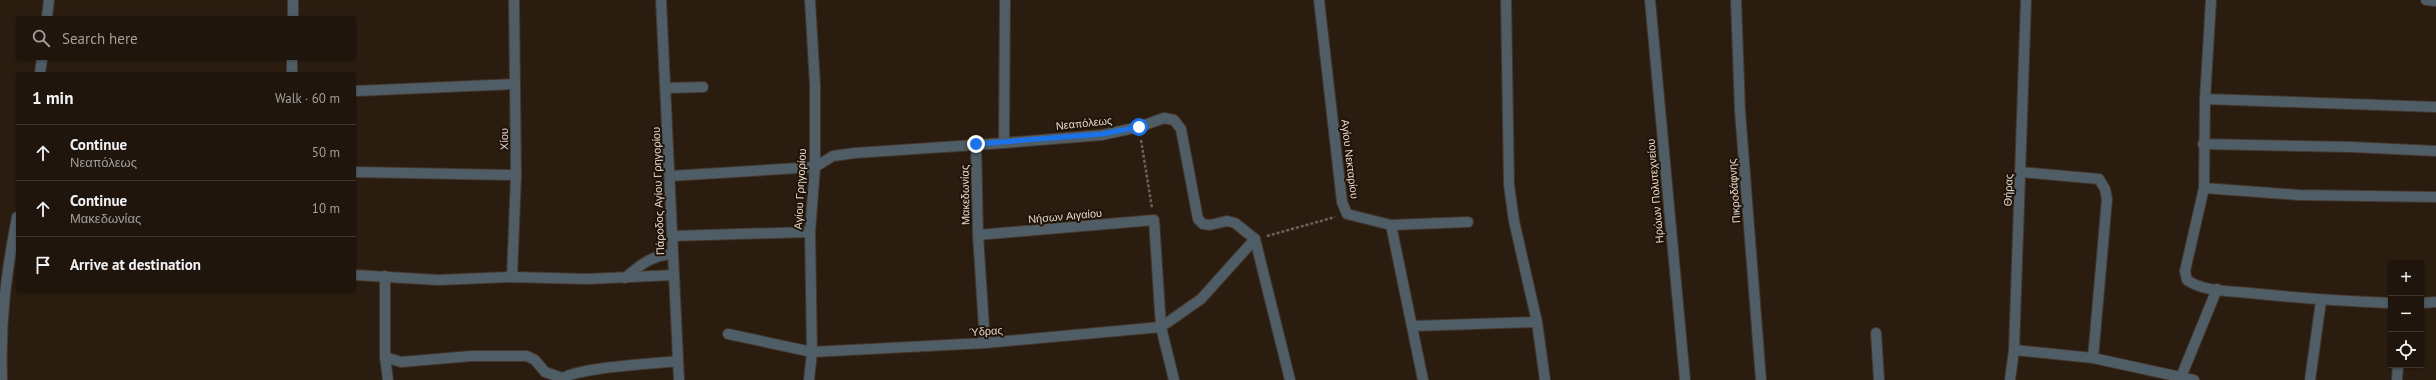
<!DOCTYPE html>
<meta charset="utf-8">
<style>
body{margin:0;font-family:"PT Sans",sans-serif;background:#281e15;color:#f1f3f6}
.controls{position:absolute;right:12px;bottom:12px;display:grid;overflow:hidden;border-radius:0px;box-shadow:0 1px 3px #0004}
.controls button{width:36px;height:36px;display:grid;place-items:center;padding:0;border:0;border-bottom:1px solid #3d342d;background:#20150c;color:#f1f3f6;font:20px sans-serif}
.stop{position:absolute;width:12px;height:12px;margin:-9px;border:3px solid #1a73e8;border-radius:50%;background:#fff}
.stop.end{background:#1a73e8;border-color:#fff;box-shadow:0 1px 4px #0008}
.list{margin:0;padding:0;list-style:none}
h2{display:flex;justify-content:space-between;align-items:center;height:52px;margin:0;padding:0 16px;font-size:17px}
h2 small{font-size:13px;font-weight:400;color:#a29f9d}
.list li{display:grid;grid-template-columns:26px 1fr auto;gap:12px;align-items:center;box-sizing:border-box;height:56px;padding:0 16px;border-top:1px solid #3d342d}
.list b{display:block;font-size:15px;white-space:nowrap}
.list p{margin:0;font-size:13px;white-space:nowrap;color:#a29f9d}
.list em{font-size:13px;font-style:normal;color:#a29f9d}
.icon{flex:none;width:22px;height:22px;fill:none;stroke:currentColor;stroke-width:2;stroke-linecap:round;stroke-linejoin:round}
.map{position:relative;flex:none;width:2436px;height:380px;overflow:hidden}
.search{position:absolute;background:#20150c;box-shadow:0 1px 3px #0004;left:16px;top:16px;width:340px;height:44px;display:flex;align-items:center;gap:10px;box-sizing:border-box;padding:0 14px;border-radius:0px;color:#a29f9d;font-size:15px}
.panel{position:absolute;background:#20150c;box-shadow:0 1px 3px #0004;left:16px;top:72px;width:340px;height:220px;border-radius:0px}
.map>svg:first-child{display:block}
</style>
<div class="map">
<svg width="2436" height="380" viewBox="0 0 2436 380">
<rect width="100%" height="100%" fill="#2b1c10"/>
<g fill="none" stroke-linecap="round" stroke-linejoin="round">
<!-- minor casing -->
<g stroke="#45362b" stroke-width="12">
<g id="minor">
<path d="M661,0L679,380"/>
<path d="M1319,0L1342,202L1347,214L1391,225L1423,380"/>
<path d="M1506,0L1509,185L1514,221L1537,322L1545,380"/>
<path d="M1650,0L1685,380"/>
<path d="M1736,0L1740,111L1761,380"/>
<path d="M2211,0L2205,99L2204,188L2185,271L2187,280C2204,292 2230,291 2250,293C2297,298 2343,301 2391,303"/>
<path d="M2426,0L2436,1"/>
<path d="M47,17L49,0"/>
<path d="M293,17V0"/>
<path d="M40,73L42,59"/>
<path d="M292,73V59"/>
<path d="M666,88L703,87"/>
<path d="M355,91L514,84"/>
<path d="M2205,99L2436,107"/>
<path d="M1004,143L1102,135L1139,127L1164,118L1174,120L1181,129L1198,219L1203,224L1210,225L1227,221L1235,223L1255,239L1290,380"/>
<path d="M976,144L978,235L985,343"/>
<path d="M2203,144L2352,147L2436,151"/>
<path d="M355,172L516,175"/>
<path d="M2020,172L2099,179L2105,189L2107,199L2093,358"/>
<path d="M670,176L815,167L833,156L855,153L1004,143L1005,0"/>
<path d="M2204,188L2299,195L2436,197"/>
<path d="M1391,225L1468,222"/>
<path d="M978,235L1154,220L1161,327L1174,380"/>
<path d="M672,236L810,232"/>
<path d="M355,275L438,280L512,277L587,279L674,275"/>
<path d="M385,276V357L388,380"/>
<path d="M512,277L516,175L514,0"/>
<path d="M625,278C640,265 652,255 673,254"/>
<path d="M2421,303L2436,302"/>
<path d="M1413,326L1537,322"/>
<path d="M1161,327L1201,299L1255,239"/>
<path d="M1876,333L1879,380"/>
<path d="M728,334L812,352L985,343L1161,327"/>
<path d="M2014,350L2093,358L2194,380"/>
<path d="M385,357L401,362L472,356H527L535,360L545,372L562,378"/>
<path d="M2181,377L2217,289"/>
<path d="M2,380C0,321 6,274 17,217"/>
<path d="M560,380C574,367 655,364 677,361"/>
<path d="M809,380L812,352L810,232L815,167V85L810,0"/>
<path d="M2010,380L2014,350L2026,0"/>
<path d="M2310,380L2321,301"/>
<path d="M2397,380L2398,365"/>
</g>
</g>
<!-- path -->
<g stroke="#6e6156" stroke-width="2.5" stroke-dasharray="3 2" stroke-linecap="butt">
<path d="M1141,140L1152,208"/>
<path d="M1267,236L1335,217"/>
</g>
<!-- minor -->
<use href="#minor" stroke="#4e5d66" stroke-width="10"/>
</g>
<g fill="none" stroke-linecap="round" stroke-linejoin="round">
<!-- route -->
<path stroke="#1a73e8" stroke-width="5" d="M976,144L1102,134L1139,127"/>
</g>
<g text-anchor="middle" stroke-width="4" stroke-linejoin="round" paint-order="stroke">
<!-- street labels -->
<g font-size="11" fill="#e2d8d0" stroke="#211307">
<text transform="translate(1084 123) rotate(-6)" y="4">Νεαπόλεως</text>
<text transform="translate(504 139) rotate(-91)" y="4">Χίου</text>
<text transform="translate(1350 159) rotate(83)" y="4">Αγίου Νεκταρίου</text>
<text transform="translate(800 189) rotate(-87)" y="4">Αγίου Γρηγορίου</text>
<text transform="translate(2008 190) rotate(-88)" y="4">Θήρας</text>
<text transform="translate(658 191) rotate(-92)" y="4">Πάροδος Αγίου Γρηγορίου</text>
<text transform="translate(1655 191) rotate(-95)" y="4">Ηρώων Πολυτεχνείου</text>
<text transform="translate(1734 191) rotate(-94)" y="4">Πικροδάφνης</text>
<text transform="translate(965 195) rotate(-91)" y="4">Μακεδωνίας</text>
<text transform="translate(1065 216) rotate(-5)" y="4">Νήσων Αιγαίου</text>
<text transform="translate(986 331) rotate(-4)" y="4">Ύδρας</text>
</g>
</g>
</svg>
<div class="controls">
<button>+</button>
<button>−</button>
<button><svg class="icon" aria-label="locate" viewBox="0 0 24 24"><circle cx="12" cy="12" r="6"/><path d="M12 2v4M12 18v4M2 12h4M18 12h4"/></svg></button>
</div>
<div class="stop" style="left:1139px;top:127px"></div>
<div class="stop end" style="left:976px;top:144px"></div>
<div class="search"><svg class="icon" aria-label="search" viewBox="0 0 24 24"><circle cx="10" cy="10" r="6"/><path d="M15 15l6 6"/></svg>Search here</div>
<section class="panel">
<h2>1 min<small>Walk · 60 m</small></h2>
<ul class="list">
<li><svg class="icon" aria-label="ahead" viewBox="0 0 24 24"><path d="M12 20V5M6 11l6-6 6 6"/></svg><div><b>Continue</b><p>Νεαπόλεως</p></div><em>50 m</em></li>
<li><svg class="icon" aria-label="ahead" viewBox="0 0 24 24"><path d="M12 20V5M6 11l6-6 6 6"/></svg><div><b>Continue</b><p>Μακεδωνίας</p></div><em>10 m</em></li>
<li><svg class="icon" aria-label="arrive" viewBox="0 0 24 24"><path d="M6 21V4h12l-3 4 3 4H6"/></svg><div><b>Arrive at destination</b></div></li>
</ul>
</section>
</div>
